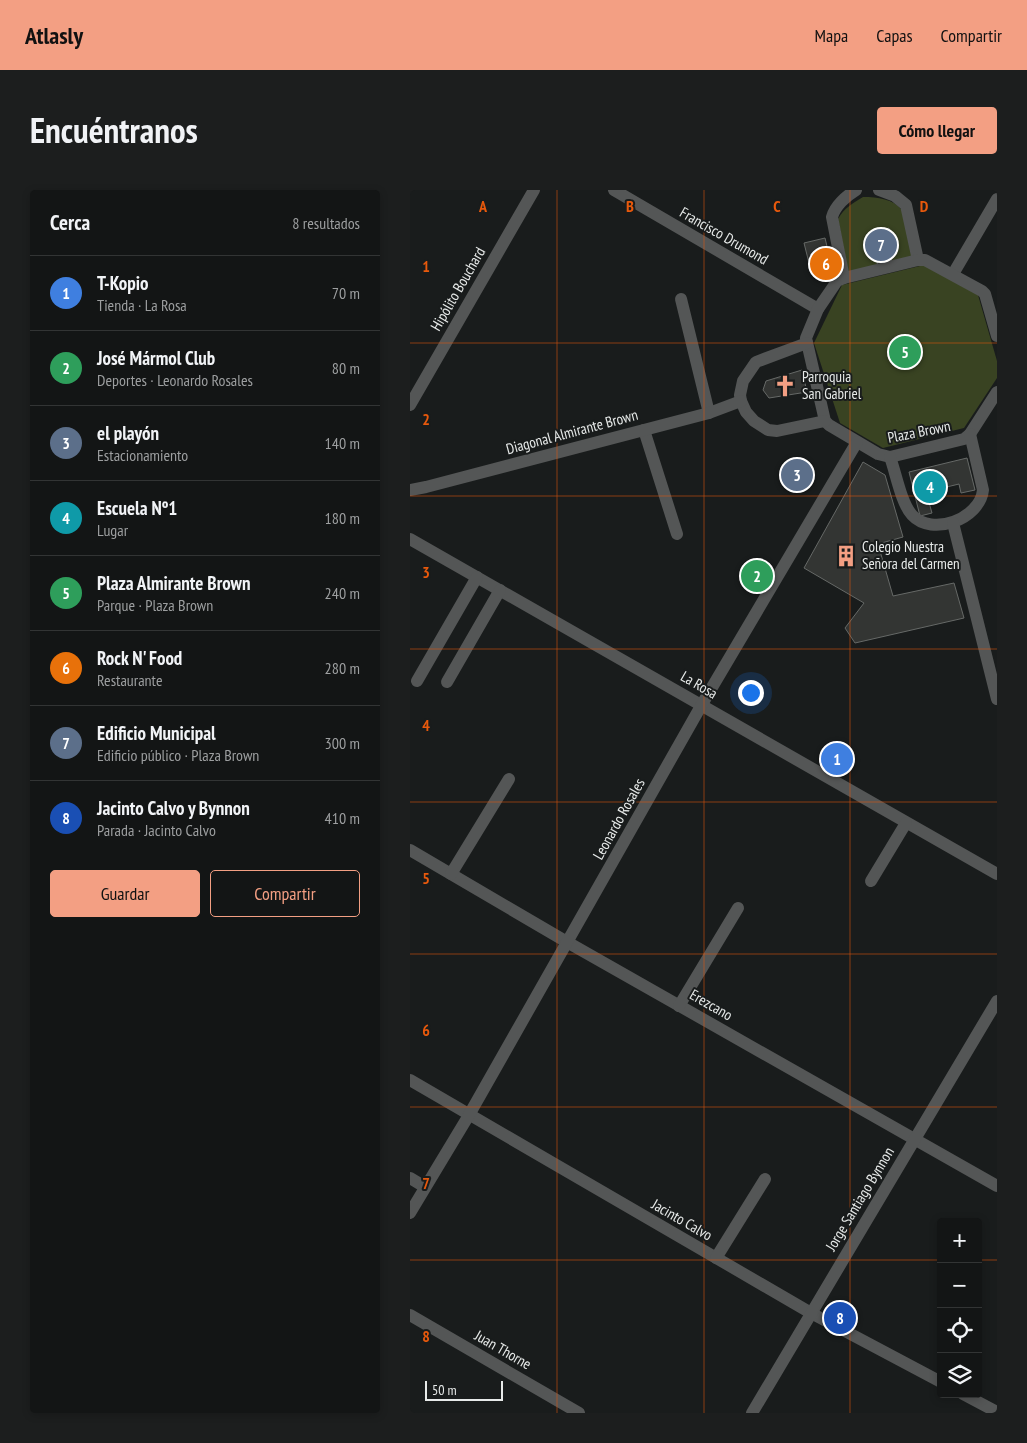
<!DOCTYPE html>
<html lang="es">
<meta charset="utf-8">
<style>
body{margin:0;font-family:"PT Sans Narrow",sans-serif;background:#1c1e1e;color:#f1f3f6}
.controls{position:absolute;right:15px;bottom:15px;display:grid;overflow:hidden;border-radius:5px;box-shadow:0 2px 8px #0003}
.controls button{width:45px;height:45px;display:grid;place-items:center;padding:0;border:0;border-bottom:1px solid #323434;background:#131515;color:#f1f3f6;font:25px sans-serif}
.scale{position:absolute;left:15px;bottom:12px;width:78px;box-sizing:border-box;padding-left:5px;border:2px solid #e7eae9;border-top:0;font-size:14px;line-height:18px;white-space:nowrap;color:#e7eae9;-webkit-text-stroke:4px #191c1c;paint-order:stroke}
.you{position:absolute;left:340px;top:502px;width:18px;height:18px;margin:-12px;border:4px solid #fff;border-radius:50%;background:#1a73e8;box-shadow:0 0 0 8px #1a73e833}
.badge{display:grid;place-items:center;width:32px;height:32px;border-radius:50%;background:#f39f83;color:#fff;font-size:16px;font-weight:700}
.pin{position:absolute;translate:-50% -50%;border:2px solid #fff;box-shadow:0 1px 5px #0006}
.list{margin:0;padding:0;list-style:none}
h2{display:flex;justify-content:space-between;align-items:center;height:65px;margin:0;padding:0 20px;font-size:21px}
h2 small{font-size:16px;font-weight:400;color:#9d9fa0}
.list li{display:grid;grid-template-columns:32px 1fr auto;gap:15px;align-items:center;box-sizing:border-box;height:75px;padding:0 20px;border-top:1px solid #323434}
.list b{display:block;font-size:19px;white-space:nowrap}
.list p{margin:0;font-size:16px;white-space:nowrap;color:#9d9fa0}
.list em{font-size:16px;font-style:normal;color:#9d9fa0}
.actions{display:flex;gap:10px;padding:15px 20px}
.actions a{flex:1;padding:11px 0;border:1px solid #f39f83;border-radius:5px;text-align:center;font-size:18px;color:#f39f83}
.actions .main{background:#f39f83;color:#111}
.icon{flex:none;width:28px;height:28px;fill:none;stroke:currentColor;stroke-width:2;stroke-linecap:round;stroke-linejoin:round}
.map{position:relative;flex:none;width:587px;height:1223px;overflow:hidden;border-radius:5px}
header{display:flex;align-items:center;gap:30px;box-sizing:border-box;height:70px;padding:0 25px;background:#f39f83;color:#111}
header strong{font-size:24px}
nav{display:flex;gap:28px;margin-inline-start:auto;font-size:18px}
.intro{display:flex;align-items:center;justify-content:space-between;box-sizing:border-box;height:120px;padding:0 30px}
h1{margin:0;font-size:35px}
.button{padding:12px 22px;border-radius:5px;background:#f39f83;color:#111;font-size:18px;font-weight:700}
main{display:flex;gap:30px;padding:0 30px}
aside{flex:1;background:#131515;border-radius:5px;box-shadow:0 2px 8px #0003}
.map>svg:first-child{display:block}
</style>
<header>
<strong>Atlasly</strong>
<nav><a>Mapa</a><a>Capas</a><a>Compartir</a></nav>
</header>
<div class="intro"><h1>Encuéntranos</h1><a class="button">Cómo llegar</a></div>
<main>
<aside>
<h2>Cerca<small>8 resultados</small></h2>
<ul class="list">
<li><span class="badge" style="background:#3f7fe0">1</span><div><b>T-Kopio</b><p>Tienda · La Rosa</p></div><em>70 m</em></li>
<li><span class="badge" style="background:#2e9e5b">2</span><div><b>José Mármol Club</b><p>Deportes · Leonardo Rosales</p></div><em>80 m</em></li>
<li><span class="badge" style="background:#5c6f8a">3</span><div><b>el playón</b><p>Estacionamiento</p></div><em>140 m</em></li>
<li><span class="badge" style="background:#0f9aa8">4</span><div><b>Escuela Nº1</b><p>Lugar</p></div><em>180 m</em></li>
<li><span class="badge" style="background:#2e9e5b">5</span><div><b>Plaza Almirante Brown</b><p>Parque · Plaza Brown</p></div><em>240 m</em></li>
<li><span class="badge" style="background:#e8710a">6</span><div><b>Rock N' Food</b><p>Restaurante</p></div><em>280 m</em></li>
<li><span class="badge" style="background:#5c6f8a">7</span><div><b>Edificio Municipal</b><p>Edificio público · Plaza Brown</p></div><em>300 m</em></li>
<li><span class="badge" style="background:#1a4fb4">8</span><div><b>Jacinto Calvo y Bynnon</b><p>Parada · Jacinto Calvo</p></div><em>410 m</em></li>
</ul>
<div class="actions"><a class="main">Guardar</a><a>Compartir</a></div>
</aside>
<div class="map">
<svg width="587" height="1223" viewBox="0 0 587 1223">
<rect width="100%" height="100%" fill="#191c1c"/>
<!-- green -->
<g fill="#394322">
<path d="M453,7C468,7 483,9 492,20L504,69L439,85L428,29C434,18 443,13 453,7Z"/>
<path d="M514,75L568,105L587,171V188L554,238L473,258L430,233L404,153L432,95Z"/>
</g>
<!-- building -->
<g fill="#333533" stroke="#666967">
<path d="M479,38L487,64L480,66L482,72L468,76L466,69L463,70L456,45Z"/>
<path d="M415,48L421,73L414,83L399,73L394,53Z"/>
<path d="M392,180L397,202L359,208L353,200L356,191Z"/>
<path d="M557,268L565,300L551,303L549,294L516,302L522,323L510,326L499,282Z"/>
<path d="M453,272L475,285L493,347L468,354L483,406L544,393L554,428L445,453L435,438L454,413L394,378Z"/>
</g>
<g fill="none" stroke-linecap="round" stroke-linejoin="round">
<!-- minor -->
<g stroke="#545656" stroke-width="12">
<path d="M204,0L408,119"/>
<path d="M469,0L485,6L496,15L508,70"/>
<path d="M543,84L587,9"/>
<path d="M434,88L422,27C425,16 436,6 446,0"/>
<path d="M271,109L299,223"/>
<path d="M587,146L575,104L572,101L515,70H508L434,88L427,91L423,97L408,119L396,148L415,231L419,235L468,264L480,267L554,249L560,244L587,202"/>
<path d="M397,153L346,172L333,191L330,205L331,211L336,222L344,231L358,240L367,241L415,231"/>
<path d="M0,215L124,0"/>
<path d="M234,240L267,344"/>
<path d="M480,267C486,283 491,313 502,325C522,347 570,329 573,300L560,244"/>
<path d="M0,300L16,297L299,223L331,211"/>
<path d="M543,333L587,509"/>
<path d="M0,349L587,684"/>
<path d="M7,491L67,387"/>
<path d="M37,492L90,400"/>
<path d="M0,660L157,752L587,996"/>
<path d="M41,684L99,589"/>
<path d="M461,691L496,633"/>
<path d="M269,816L328,718"/>
<path d="M0,890L401,1123L531,1192"/>
<path d="M0,988L15,997"/>
<path d="M0,1023L59,925L291,516L447,252"/>
<path d="M306,1068L355,989"/>
<path d="M0,1125L169,1223"/>
<path d="M553,1204L587,1222"/>
<path d="M342,1223L587,811"/>
</g>
</g>
<!-- grid -->
<path fill="none" stroke="#e8590c" stroke-width="1" stroke-opacity="0.55" d="M147,0V1223M294,0V1223M440,0V1223M0,153H587M0,306H587M0,459H587M0,612H587M0,764H587M0,917H587M0,1070H531M568,1070H587"/>
<!-- icons -->
<defs>
<g id="church-bare" transform="scale(1.725)"><path d="M-1.2-6h2.4v3.5h3.3v2.4h-3.3V6h-2.4V-.1h-3.3v-2.4h3.3Z" fill="#f39f83" stroke="#191c1c" stroke-width="2.5" paint-order="stroke"/></g>
<g id="building-bare" transform="scale(1.725)"><path d="M-4-6H4V6H1V3H-1V6H-4ZM-2.5-4.3h1.7v1.8h-1.7ZM.8-4.3h1.7v1.8H.8ZM-2.5-1h1.7V.8h-1.7ZM.8-1h1.7V.8H.8Z" fill="#f39f83" stroke="#191c1c" stroke-width="2.5" paint-order="stroke"/></g>
</defs>
<g fill-rule="evenodd">
<use href="#church-bare" x="375" y="196"/>
<use href="#building-bare" x="436" y="366"/>
</g>
<g text-anchor="middle" stroke-width="4" stroke-linejoin="round" paint-order="stroke">
<!-- street labels -->
<g font-size="15" fill="#e7eae9" stroke="#191c1c">
<text transform="translate(314 46) rotate(30)" y="5">Francisco Drumond</text>
<text transform="translate(48 99) rotate(-60)" y="5">Hipólito Bouchard</text>
<text transform="translate(162 242) rotate(-15)" y="5">Diagonal Almirante Brown</text>
<text transform="translate(509 242) rotate(-11)" y="5">Plaza Brown</text>
<text transform="translate(289 495) rotate(30)" y="5">La Rosa</text>
<text transform="translate(209 629) rotate(-61)" y="5">Leonardo Rosales</text>
<text transform="translate(301 815) rotate(30)" y="5">Erezcano</text>
<text transform="translate(450 1009) rotate(-59)" y="5">Jorge Santiago Bynnon</text>
<text transform="translate(272 1030) rotate(30)" y="5">Jacinto Calvo</text>
<text transform="translate(93 1160) rotate(30)" y="5">Juan Thorne</text>
</g>
<!-- poi labels -->
<g font-size="15" fill="#e7eae9" stroke="#191c1c" text-anchor="start">
<text x="392" y="192">Parroquia<tspan x="392" dy="17">San Gabriel</tspan></text>
<text x="452" y="362">Colegio Nuestra<tspan x="452" dy="17">Señora del Carmen</tspan></text>
</g>
</g>
<g font-size="16" text-anchor="middle" font-weight="bold" fill="#e8590c" stroke="#191c1c" stroke-width="4" stroke-linejoin="round" paint-order="stroke">
<text x="73" y="22">A</text>
<text x="220" y="22">B</text>
<text x="367" y="22">C</text>
<text x="514" y="22">D</text>
<text x="16" y="82">1</text>
<text x="16" y="235">2</text>
<text x="16" y="388">3</text>
<text x="16" y="541">4</text>
<text x="16" y="694">5</text>
<text x="16" y="846">6</text>
<text x="16" y="999">7</text>
<text x="16" y="1152">8</text>
</g>
</svg>
<div class="controls">
<button>+</button>
<button>−</button>
<button><svg class="icon" aria-label="locate" viewBox="0 0 24 24"><circle cx="12" cy="12" r="6"/><path d="M12 2v4M12 18v4M2 12h4M18 12h4"/></svg></button>
<button><svg class="icon" aria-label="layers" viewBox="0 0 24 24"><path d="M12 4l9 5-9 5-9-5zM3 14l9 5 9-5"/></svg></button>
</div>
<div class="scale">50 m</div>
<div class="you"></div>
<div class="pin badge" style="left:427px;top:569px;background:#3f7fe0">1</div>
<div class="pin badge" style="left:347px;top:386px;background:#2e9e5b">2</div>
<div class="pin badge" style="left:387px;top:285px;background:#5c6f8a">3</div>
<div class="pin badge" style="left:520px;top:297px;background:#0f9aa8">4</div>
<div class="pin badge" style="left:495px;top:162px;background:#2e9e5b">5</div>
<div class="pin badge" style="left:416px;top:74px;background:#e8710a">6</div>
<div class="pin badge" style="left:471px;top:55px;background:#5c6f8a">7</div>
<div class="pin badge" style="left:430px;top:1128px;background:#1a4fb4">8</div>
</div>
</main>
